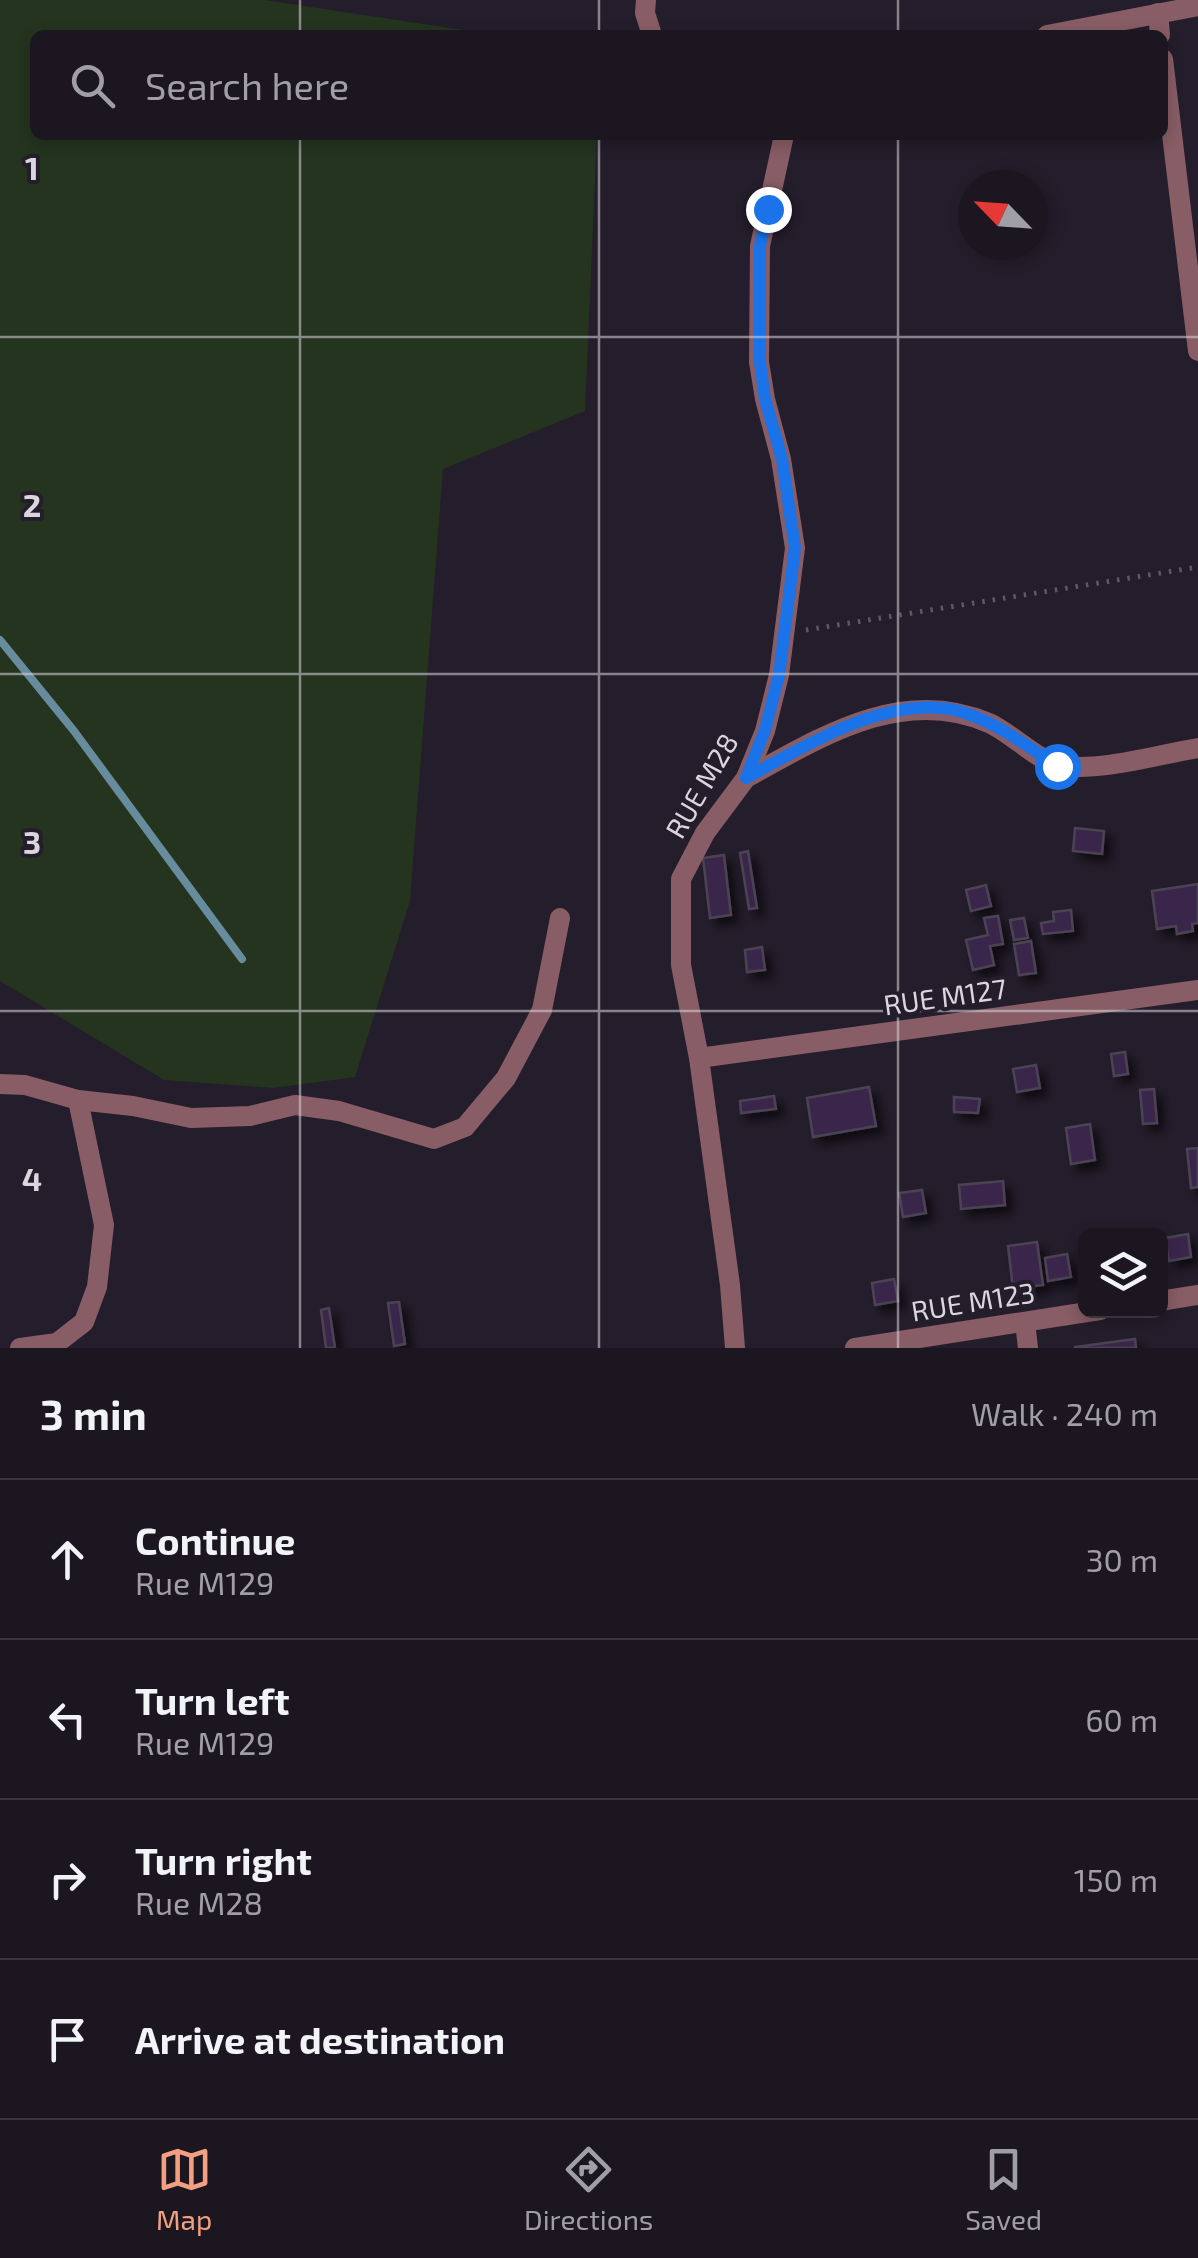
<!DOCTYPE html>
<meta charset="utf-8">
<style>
body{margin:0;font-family:"Exo 2",sans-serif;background:#241f29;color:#f1f3f6}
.controls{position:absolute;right:30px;bottom:30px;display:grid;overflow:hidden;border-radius:15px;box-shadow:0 5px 15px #0003}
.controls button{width:90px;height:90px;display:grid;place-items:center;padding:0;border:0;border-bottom:2px solid #39353e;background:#1b1620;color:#f1f3f6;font:50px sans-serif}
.compass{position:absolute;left:958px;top:170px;width:90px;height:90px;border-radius:50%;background:#1b1620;box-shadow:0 5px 15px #0003;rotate:295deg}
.stop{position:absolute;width:30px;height:30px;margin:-22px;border:8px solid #1a73e8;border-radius:50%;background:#fff}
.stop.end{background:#1a73e8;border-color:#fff;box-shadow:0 2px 10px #0008}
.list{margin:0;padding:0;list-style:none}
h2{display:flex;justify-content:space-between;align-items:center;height:130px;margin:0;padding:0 40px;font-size:42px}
h2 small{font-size:32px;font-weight:400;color:#a09fa5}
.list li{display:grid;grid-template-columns:65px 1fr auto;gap:30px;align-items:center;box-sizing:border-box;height:160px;padding:0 40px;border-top:2px solid #39353e}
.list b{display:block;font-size:38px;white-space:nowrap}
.list p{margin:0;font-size:32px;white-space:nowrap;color:#a09fa5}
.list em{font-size:32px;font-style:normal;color:#a09fa5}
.icon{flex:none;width:55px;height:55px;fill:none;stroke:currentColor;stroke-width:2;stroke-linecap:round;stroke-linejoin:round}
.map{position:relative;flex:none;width:1198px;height:1348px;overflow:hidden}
.search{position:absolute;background:#1b1620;box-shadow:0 5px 15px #0003;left:30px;right:30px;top:30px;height:110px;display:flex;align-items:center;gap:25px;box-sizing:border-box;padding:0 35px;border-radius:15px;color:#a09fa5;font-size:38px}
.sheet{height:770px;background:#1b1620}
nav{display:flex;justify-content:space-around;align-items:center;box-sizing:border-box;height:140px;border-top:2px solid #39353e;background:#1b1620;font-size:28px;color:#a09fa5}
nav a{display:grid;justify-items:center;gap:5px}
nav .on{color:#f2a081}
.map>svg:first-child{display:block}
</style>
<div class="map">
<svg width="1198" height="1348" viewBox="0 0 1198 1348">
<defs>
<filter id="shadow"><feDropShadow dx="7" dy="7" stdDeviation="5" flood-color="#0009"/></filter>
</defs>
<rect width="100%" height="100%" fill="#241d2b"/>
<!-- green -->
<path fill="#24341f" d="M0,0H265L496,35H35V135H597L585,411L443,469L410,901L355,1077L274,1088L164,1080L0,981Z"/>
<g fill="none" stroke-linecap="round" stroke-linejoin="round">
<!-- stream -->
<path stroke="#668c9d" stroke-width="8" d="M0,640L74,731L242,959"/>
</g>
<!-- building -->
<g fill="#3b274c" stroke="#4b4353" stroke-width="2.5" filter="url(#shadow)">
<path d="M1075,828L1104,831L1102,854L1073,851Z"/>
<path d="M748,851L757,908L749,909L740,853Z"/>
<path d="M724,855L731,915L710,918L703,858Z"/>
<path d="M1198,884V923L1192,924L1193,931L1177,934L1176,926L1157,929L1152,891Z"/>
<path d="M986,885L991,906L971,911L966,890Z"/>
<path d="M1071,910L1073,931L1043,934L1041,923L1054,921L1053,912Z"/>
<path d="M998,916L1003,944L990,946L994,965L973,970L966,940L988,935L984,918Z"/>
<path d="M1024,918L1028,938L1014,940L1010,920Z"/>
<path d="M1031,941L1036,973L1019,975L1014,944Z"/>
<path d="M762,947L765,970L747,972L745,950Z"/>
<path d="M1125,1052L1128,1074L1114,1076L1111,1054Z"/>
<path d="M1036,1065L1040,1088L1017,1092L1013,1069Z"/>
<path d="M869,1087L876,1126L813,1137L807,1098Z"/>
<path d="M1154,1089L1157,1123L1143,1124L1140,1090Z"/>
<path d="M774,1096L776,1109L741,1113L740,1101Z"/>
<path d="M954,1097L980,1099L978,1113L954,1112Z"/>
<path d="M1090,1124L1095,1160L1071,1164L1066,1128Z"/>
<path d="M1198,1148V1187L1191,1188L1187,1149Z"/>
<path d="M1003,1181L1005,1205L961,1209L959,1185Z"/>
<path d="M922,1190L926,1213L903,1217L899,1193Z"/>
<path d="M1188,1234L1191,1257L1169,1261L1165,1238Z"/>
<path d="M1037,1242L1043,1285L1013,1289L1008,1246Z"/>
<path d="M1067,1254L1071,1277L1048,1281L1045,1258Z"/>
<path d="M894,1279L898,1301L875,1305L872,1283Z"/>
<path d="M399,1302L405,1344L394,1346L388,1303Z"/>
<path d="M329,1308L335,1348H326L321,1310Z"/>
<path d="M1135,1339L1136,1348H1075V1347Z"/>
</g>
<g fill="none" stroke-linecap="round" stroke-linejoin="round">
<!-- path -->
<path stroke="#5e5864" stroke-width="5" stroke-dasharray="2.5 8" stroke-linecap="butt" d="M806,630L1198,567"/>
<!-- minor -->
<g stroke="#885d65" stroke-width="20">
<path d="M646,0L645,13L652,35"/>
<path d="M1158,13L1160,35"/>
<path d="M1047,35L1198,6"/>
<path d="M1163,59L1198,351"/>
<path d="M746,778C821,737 902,685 989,723C1010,732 1042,764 1061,766C1105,771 1155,755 1198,748"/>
<path d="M699,1058L1198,990"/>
<path d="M0,1084L25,1085L78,1100L133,1106L191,1118L250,1116L295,1105L339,1111L434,1139L465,1127L506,1078L542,1010L560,918"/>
<path d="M1160,1301L1198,1295"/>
<path d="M1025,1322L1028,1348"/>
<path d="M20,1348L57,1343L84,1322L97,1287L104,1225L78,1100"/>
<path d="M735,1348L730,1285L699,1058L681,965V879L705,833L746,778L765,731L779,675L795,548L781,459L765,399L759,362L760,246L784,135"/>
<path d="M855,1348L1100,1310"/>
</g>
</g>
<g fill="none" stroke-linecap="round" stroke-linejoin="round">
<!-- route -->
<path stroke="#1a73e8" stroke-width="12" d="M768,209L760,246V362L765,399L782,459L795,548L779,675L765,730L746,778C803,747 873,703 940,708C980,710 1026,745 1057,766"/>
</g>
<!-- grid -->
<path fill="none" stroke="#dad5df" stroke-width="2.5" stroke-opacity="0.55" d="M300,0V35M599,0V35M898,0V35M300,135V1348M599,135V1348M898,135V1348M0,337H1198M0,674H1198M0,1011H1198"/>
<g text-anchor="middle" stroke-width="8" stroke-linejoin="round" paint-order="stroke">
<!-- street labels -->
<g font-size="28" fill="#dad5df" stroke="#241d2b">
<text transform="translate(702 786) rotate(-60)" y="10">RUE M28</text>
<text transform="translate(945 997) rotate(-8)" y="10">RUE M127</text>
<text transform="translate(973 1302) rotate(-9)" y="10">RUE M123</text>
</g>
</g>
<g font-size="32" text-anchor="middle" font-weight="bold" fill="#dad5df" stroke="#241d2b" stroke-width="8" stroke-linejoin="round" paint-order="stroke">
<text x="32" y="180">1</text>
<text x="32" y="517">2</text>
<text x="32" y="854">3</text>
<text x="32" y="1191">4</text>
</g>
</svg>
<div class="controls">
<button><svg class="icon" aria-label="layers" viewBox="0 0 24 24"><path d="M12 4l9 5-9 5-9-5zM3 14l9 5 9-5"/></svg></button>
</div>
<svg class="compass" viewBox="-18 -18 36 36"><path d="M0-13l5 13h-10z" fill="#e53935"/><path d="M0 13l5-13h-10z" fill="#a09fa5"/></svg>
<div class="stop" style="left:1057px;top:766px"></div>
<div class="stop end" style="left:768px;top:209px"></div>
<div class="search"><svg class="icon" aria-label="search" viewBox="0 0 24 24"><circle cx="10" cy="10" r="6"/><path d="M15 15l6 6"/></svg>Search here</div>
</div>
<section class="sheet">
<h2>3 min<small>Walk · 240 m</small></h2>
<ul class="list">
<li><svg class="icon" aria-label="ahead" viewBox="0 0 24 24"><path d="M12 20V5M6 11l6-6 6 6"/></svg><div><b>Continue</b><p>Rue M129</p></div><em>30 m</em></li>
<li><svg class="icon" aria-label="left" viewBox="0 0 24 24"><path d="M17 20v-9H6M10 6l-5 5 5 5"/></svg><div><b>Turn left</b><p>Rue M129</p></div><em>60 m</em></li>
<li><svg class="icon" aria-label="right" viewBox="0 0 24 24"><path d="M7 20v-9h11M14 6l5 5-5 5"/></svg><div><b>Turn right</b><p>Rue M28</p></div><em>150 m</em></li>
<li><svg class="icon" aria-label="arrive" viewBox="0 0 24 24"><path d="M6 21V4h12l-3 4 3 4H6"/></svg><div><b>Arrive at destination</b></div></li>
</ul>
</section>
<nav>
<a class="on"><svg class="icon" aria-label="map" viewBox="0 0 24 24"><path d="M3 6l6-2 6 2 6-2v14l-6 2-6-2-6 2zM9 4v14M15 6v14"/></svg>Map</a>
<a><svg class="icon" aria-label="directions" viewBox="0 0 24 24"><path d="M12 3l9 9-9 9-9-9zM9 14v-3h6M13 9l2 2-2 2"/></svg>Directions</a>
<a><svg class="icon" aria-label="saved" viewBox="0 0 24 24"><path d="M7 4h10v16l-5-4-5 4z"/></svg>Saved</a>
</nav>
